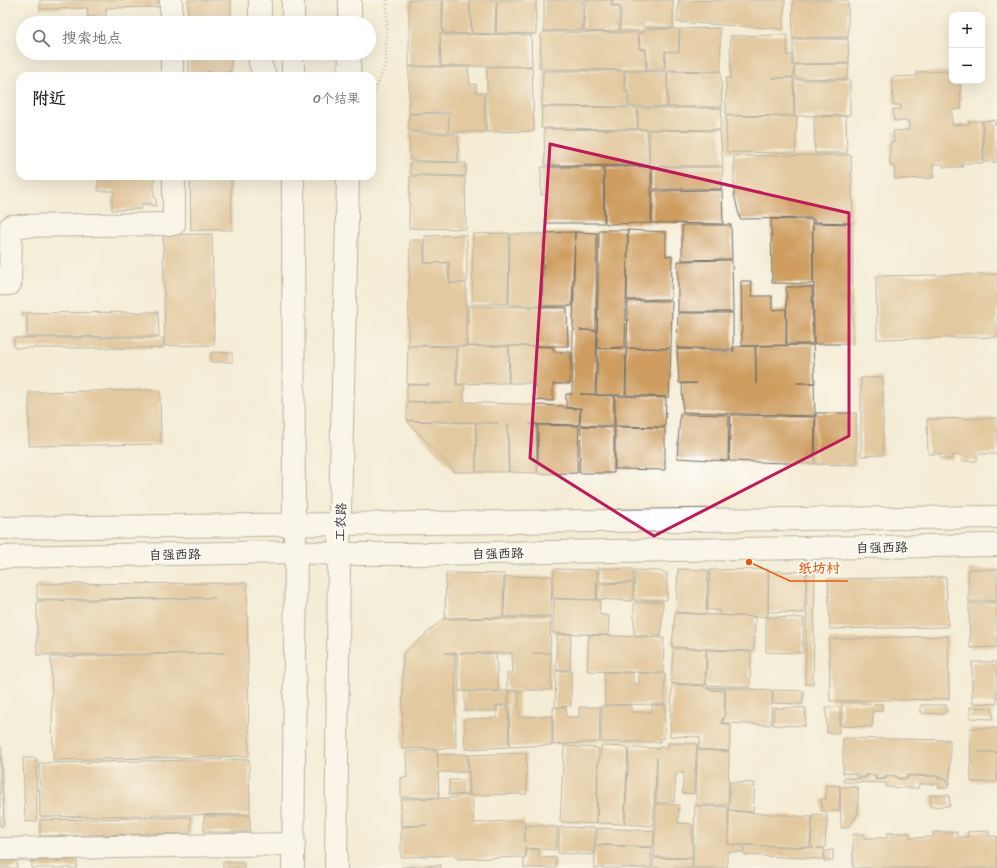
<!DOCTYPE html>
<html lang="zh">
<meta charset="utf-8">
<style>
body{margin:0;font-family:Sriracha,"LXGW WenKai TC",sans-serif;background:#f6f6f6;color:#222}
.controls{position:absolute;right:12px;top:12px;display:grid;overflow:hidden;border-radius:8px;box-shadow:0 4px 16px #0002}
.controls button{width:36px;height:36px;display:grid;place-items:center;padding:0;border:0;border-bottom:1px solid #e0e0e0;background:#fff;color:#222;font:20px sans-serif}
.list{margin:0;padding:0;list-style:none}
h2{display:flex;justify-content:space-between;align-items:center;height:52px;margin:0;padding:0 16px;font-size:17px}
h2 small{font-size:13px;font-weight:400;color:#767676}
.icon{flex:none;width:22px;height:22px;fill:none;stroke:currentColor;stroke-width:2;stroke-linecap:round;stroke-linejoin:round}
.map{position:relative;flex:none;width:997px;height:868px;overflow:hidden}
.search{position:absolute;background:#fff;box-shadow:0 4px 16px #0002;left:16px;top:16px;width:360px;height:44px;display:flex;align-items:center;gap:10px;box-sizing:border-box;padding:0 14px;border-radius:22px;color:#767676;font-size:15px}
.panel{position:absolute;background:#fff;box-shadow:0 4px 16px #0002;left:16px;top:72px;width:360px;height:108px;border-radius:12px}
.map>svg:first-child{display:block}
</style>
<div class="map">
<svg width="997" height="868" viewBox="0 0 997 868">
<rect width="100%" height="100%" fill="#fdfcf7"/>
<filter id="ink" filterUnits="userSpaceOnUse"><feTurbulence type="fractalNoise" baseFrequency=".025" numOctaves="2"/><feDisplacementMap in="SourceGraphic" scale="8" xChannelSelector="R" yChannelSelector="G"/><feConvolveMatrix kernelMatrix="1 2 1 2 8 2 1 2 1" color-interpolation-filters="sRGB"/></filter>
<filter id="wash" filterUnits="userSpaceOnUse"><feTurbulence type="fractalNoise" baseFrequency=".012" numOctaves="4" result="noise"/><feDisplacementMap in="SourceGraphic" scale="16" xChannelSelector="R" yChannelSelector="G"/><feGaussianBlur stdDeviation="0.9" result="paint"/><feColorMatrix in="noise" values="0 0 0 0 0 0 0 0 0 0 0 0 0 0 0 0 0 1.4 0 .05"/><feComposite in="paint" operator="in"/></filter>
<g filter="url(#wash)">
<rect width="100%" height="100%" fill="#f4ecd6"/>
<g id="blocks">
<!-- building -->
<g fill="#ce9d5f">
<path d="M40,0H159V7L106,8V17H88L87,8L40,9Z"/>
<rect x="188" y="0" width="43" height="23"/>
<path d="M409,0H442V33H440V66H409Z"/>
<path d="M443,0H469L471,34L443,33Z"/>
<path d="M470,0H496L495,34L472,33Z"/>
<path d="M497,0H536V34L496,33Z"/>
<path d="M544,0H583V30L544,31Z"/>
<path d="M585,0H611V6H619V31L587,32L584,30Z"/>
<path d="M612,0H673V28L644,27L643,31H620L621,7L618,5H612Z"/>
<path d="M679,0L735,1V0H785L783,29L677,22Z"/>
<path d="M793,0H848V37L792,38Z"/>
<path d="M720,28L721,71L665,70L666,52H679L680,29Z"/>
<path d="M645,29H679L678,51H665L664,70H647L646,49L640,48L639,33H644Z"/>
<path d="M544,32L638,33L639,49L645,50L646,70L540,69L541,35Z"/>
<path d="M440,34L531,35L532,66H441Z"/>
<path d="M787,35V55H792V65L794,66L793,77L772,78H793L794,116L726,115V78H731L730,36Z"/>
<path d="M793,39H848L849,63L793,64Z"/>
<path d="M189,53H231V72H206L231,73V76H189Z"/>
<path d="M849,64L847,79L795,78V65Z"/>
<path d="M409,67H468L470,85L476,84V92L484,93L485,132H449V117L448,132L409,131V114H450V112L409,113Z"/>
<path d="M487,67H532L534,131L487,132L485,93H487Z"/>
<path d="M611,70L624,72L625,92H628V107L542,106L543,71H604Z"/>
<path d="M625,71L667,72V107L629,106V91H626Z"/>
<path d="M668,71L721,72L722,107H668Z"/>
<path d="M952,71V81H960L961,109L952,110V125L969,124V121H982L983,163H962L963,167H943V164H933V178L895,179L894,166H890V142H894L893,131L909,130V121H894L893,109H901V105H893L892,77L917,76L916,72Z"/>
<path d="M794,80H850V115L795,116Z"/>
<path d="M542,107L637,108V129L541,128Z"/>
<path d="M638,108H722L720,130L638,129Z"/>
<path d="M726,116L797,117L795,153L727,152Z"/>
<path d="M846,116L847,153H815L814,117Z"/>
<path d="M994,120L995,124H997V162H984L983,121Z"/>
<path d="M544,129L647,130L649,161L648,166L545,165Z"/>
<path d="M649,130L720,131L723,166H650Z"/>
<path d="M409,133L458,134V162L410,160Z"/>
<path d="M851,155L853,223L814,222V220L812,218L740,219L734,194V156Z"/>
<path d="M410,162L466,163V176L410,174Z"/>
<path d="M542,167H603L604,223H545V194L541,195V169Z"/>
<path d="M604,167H651V223L608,224L605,223Z"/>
<path d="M652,167H723L721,189H653Z"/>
<path d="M98,176H154V198H156V206H152V204H141V209L112,210V198H114V191H98Z"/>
<path d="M190,176H231L232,230H191Z"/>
<path d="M410,176L465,177L466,229L409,228Z"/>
<path d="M722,190L723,224L652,223L653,191Z"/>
<path d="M771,219L812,220L813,283L811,284L772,283Z"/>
<path d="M813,223L852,224L853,344H814Z"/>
<path d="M682,225H731L732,259L682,260Z"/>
<path d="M599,230H628L625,347L597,348Z"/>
<path d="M628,230L666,232V256H672L671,299L627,300Z"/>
<path d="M575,232L572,306H542L544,233Z"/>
<path d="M575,232L597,233L596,330H580L597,331L595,394H580L614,396V426L580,425L581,408L566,407V394H572L573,330H575L573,328Z"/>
<path d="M509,233L508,304H472L473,234Z"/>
<path d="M212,234L214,345L165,346L163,235Z"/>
<path d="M510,234H543L541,306L509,305Z"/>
<path d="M467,235V282L450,283L449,262L425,263V236Z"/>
<path d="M410,240H424V263H448L449,283H466V346L408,345Z"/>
<path d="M732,260L733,312H678V261Z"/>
<path d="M997,274V337L877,339L876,276Z"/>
<path d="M741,281H751L752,296H772V310L786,309V345L742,346Z"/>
<path d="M786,287H812L813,344H787Z"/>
<path d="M628,301H672L671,348H627Z"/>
<path d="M468,306L567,308L568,346H467Z"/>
<path d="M158,312L159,336L27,337V315L22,316V313Z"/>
<path d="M678,313H733V349L677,348Z"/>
<path d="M14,338H164L163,348H14Z"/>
<path d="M813,345L815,383H797H814L815,416L683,412L682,384L697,383H679L677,349L734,351V347L755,346L756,384V346Z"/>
<path d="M408,346L456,347V385H464V402L563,406L565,408L580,409L579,425L529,424H537V473L509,472L508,423V472H477L476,423H498L407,420V402H454L407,401V385H430L407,384Z"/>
<path d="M509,346L508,383L457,384V347Z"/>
<path d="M510,346L553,347L554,352H571L570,384H553V401L534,400V383H509Z"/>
<path d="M626,348L625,395H596L598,349Z"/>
<path d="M627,348L671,349L669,397L626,395Z"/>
<path d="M211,352L232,353V362H211Z"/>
<path d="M883,377V455L861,456V378Z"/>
<path d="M160,390L161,444L29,446V392Z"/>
<path d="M615,396L666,398L665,427L615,426Z"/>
<path d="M816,413H856V465L815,464Z"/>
<path d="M680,414L729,415L728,461L677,458Z"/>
<path d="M731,415L814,417L815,418L814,464L729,461Z"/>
<path d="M997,418V454H977V461H962V455H953V459H941V454H928L927,419Z"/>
<path d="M407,421L475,423L476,472H455Z"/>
<path d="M538,425L579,426L577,473L538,474Z"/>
<path d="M581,426L614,428V473H579Z"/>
<path d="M615,427L665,428V470L615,469Z"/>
<path d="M598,568L633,569V583L599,582Z"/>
<path d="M554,569L597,570L596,600L552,598Z"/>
<path d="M678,569L708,570L706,614L676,612Z"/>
<path d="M768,569V617L719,615V610H707L710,570Z"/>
<path d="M968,569H997V601H969Z"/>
<path d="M635,570L660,571L664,573H667V600H634Z"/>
<path d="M769,571L806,572L804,613L768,612Z"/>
<path d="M446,573L504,574L503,617L445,618Z"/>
<path d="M807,573H815L813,684H805Z"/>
<path d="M552,576L551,616L504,617L505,577Z"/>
<path d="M946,577L948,627L830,629L828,579Z"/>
<path d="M247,583L249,756L53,760L51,657L225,653L37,655V601L216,598L37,599V584Z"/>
<path d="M633,583L632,601L597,599L598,584Z"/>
<path d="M554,599L600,600L599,614L609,616L608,635L553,633Z"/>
<path d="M634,602H663L661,636L634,635Z"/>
<path d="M969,603H997V647L970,648Z"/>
<path d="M675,613L755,617L754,651L672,647Z"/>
<path d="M766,617L804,618L803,653L766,652Z"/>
<path d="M551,618L550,653H532L551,654V690H507V673H513L512,653H459L496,654L498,691H459L457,653H445L455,654L456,748L402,749L403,654L443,619Z"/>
<path d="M571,634L570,670H556L557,635Z"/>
<path d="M589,635L664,638L663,673L587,671Z"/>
<path d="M948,636L949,699L830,701L829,639Z"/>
<path d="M673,649H706L705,685L671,683Z"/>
<path d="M707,650L751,652L750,687L706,685Z"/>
<path d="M972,662H997V704L972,703Z"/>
<path d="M556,671H571V706L555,707Z"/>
<path d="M604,672L633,673V684H639V673L665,674L664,704L605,705Z"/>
<path d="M672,684L704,686L708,690L725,691L724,718H722V722L720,723L728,724L731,726L729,751L698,749V744H700V737L670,736Z"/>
<path d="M707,687L772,690L771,725L723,723V719H725L726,689H708Z"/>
<path d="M773,690L804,691L802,704L773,703Z"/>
<path d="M508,691V705H496V711H465V692Z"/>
<path d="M509,691H519V717L552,716V745L510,747Z"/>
<path d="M842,702L882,704V711H873L872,727L841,726Z"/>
<path d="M631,705V712H652V705H665L664,739L660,738V742H601V706Z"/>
<path d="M921,705H946L947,711L943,714L921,713Z"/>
<path d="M497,706H508L509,747L465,749L464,719L497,718Z"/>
<path d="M566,707V717H579V707H600L599,742L553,745V708Z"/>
<path d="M826,707H840L839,733H827Z"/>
<path d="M970,707L992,708L993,719L970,718Z"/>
<path d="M774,708H806L805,726L773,725Z"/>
<path d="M970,728H997V752H978H997V782H971Z"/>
<path d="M843,738L950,740V779H940V776L907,775V778H897V776L885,775V779H876V775H865L866,777H856V774L843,773Z"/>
<path d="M668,743L697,744L694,794L682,793L684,773H676L674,802L656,803L657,758L653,826L625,824L629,748H657V750L659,747H668Z"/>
<path d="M0,746H1L4,826H0Z"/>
<path d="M564,746L598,748L596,824L560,822Z"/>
<path d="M601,746L627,747L628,748L624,824L597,823L598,774Z"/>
<path d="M437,750L438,768V755L467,754L468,772H438L439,797H401V778L407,777L406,752Z"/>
<path d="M697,750L729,752L728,805H696Z"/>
<path d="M526,753L527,794L470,795L468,755Z"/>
<path d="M23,758H36L37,821L25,822Z"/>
<path d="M249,759L250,814L40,817L39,763Z"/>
<path d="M867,775L875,776V780L886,779V777L895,776L898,779H908V776L939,777V779H937L950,781V784H948V788H939V784H919L918,788H906L886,787V783L843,782V779L867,778Z"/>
<path d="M449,780H468V794L449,795Z"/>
<path d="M730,782L755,783L753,812L729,810Z"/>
<path d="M826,785L840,786L839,811H822L821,799H826Z"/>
<path d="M840,787H858V813L848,828H841Z"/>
<path d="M472,795L474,823L524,820L525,842V825L558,827L556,850L527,848L525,847L526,857L458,859L454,855L401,857V827L427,825L401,826V799L456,798V796Z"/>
<path d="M931,795H949L950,806L930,807Z"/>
<path d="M656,804L679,805L678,823L692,824V858L654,857Z"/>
<path d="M695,806L728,807V845L743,846V852H727V868H693Z"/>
<path d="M729,811L812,817L810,847L729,844Z"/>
<path d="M813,814L827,815L825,848H817L824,849V856L823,859L744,855V845L814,848L811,846Z"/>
<rect x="204" y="816" width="46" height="16"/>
<path d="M191,817V833L40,836V820Z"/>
<path d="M560,827L595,828L594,855L558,853Z"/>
<path d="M597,828L654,831L653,846L652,847L596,844Z"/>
<path d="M989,831V836H997V868H853V834H864V838H888L887,833H910V838L933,837V832H957V837H968L967,832Z"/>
<path d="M596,845L652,848L651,868H594Z"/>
<path d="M526,849L539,850L538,857L556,858V868H524V858H526Z"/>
<path d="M833,850V861H824L825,851Z"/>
<path d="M654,858L692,859V868H653Z"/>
<path d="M77,860V868H32V861Z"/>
<rect x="0" y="861" width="17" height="7"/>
<rect x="223" y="862" width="21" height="6"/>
<path d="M441,865V868H401V867Z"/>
</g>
</g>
</g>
<g filter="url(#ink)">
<use href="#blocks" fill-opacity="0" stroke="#716f67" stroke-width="1"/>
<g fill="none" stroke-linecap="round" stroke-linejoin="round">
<!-- minor casing -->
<g stroke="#716f67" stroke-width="24">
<g id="minor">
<path d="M171,0V23"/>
<path d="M260,23V0"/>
<path d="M172,53V76"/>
<path d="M260,53V63L265,76"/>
<path d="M0,284H10L11,226L174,224V176"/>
<path d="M0,849L294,844"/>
</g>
</g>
<!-- major casing -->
<g stroke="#716f67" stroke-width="24">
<g id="major">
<path d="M293,0V23"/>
<path d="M350,23V0"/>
<path d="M293,53V76"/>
<path d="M349,76L350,53"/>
<path d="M0,528C332,522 665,522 997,517"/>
<path d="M0,557L296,552L339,554H427L997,545"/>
<path d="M293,868L296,552L294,523L293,176"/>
<path d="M336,868L339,554L348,176"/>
</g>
</g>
<!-- path -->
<path stroke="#716f67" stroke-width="2.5" stroke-dasharray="1 3" stroke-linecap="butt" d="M372,98L386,64L387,0"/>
<!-- minor -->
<use href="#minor" stroke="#fff" stroke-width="22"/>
<!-- major -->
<use href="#major" stroke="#fff" stroke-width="22"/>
</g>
</g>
<!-- marked area -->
<path d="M0 0H997V868H0ZM550,144L849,213V436L654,536L530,458Z" fill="#f4ecd6" fill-opacity=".55" fill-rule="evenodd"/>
<path fill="none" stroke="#c2185b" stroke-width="3" stroke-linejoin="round" d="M550,144L849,213V436L654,536L530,458Z"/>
<g text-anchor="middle" stroke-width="3.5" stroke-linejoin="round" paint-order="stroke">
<!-- street labels -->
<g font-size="13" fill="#2b2b2b" stroke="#fdfcf7">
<text transform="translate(340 522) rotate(-88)" y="5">工农路</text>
<text transform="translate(882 547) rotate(-1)" y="5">自强西路</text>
<text transform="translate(498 553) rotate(-1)" y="5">自强西路</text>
<text transform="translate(175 554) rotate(-1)" y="5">自强西路</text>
</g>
</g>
<!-- callouts -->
<path fill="none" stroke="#e8590c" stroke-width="1.5" d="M749 562L790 581H848"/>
<circle fill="#e8590c" stroke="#fdfcf7" stroke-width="1.5" cx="749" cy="562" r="4"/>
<g font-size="14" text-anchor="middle" font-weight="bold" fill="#e8590c" stroke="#fdfcf7" stroke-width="3.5" stroke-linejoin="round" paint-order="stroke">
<text x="819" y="573">纸坊村</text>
</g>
</svg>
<div class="controls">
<button>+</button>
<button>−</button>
</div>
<div class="search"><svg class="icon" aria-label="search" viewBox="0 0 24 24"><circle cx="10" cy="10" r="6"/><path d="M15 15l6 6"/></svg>搜索地点</div>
<section class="panel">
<h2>附近<small>0个结果</small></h2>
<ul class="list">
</ul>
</section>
</div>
